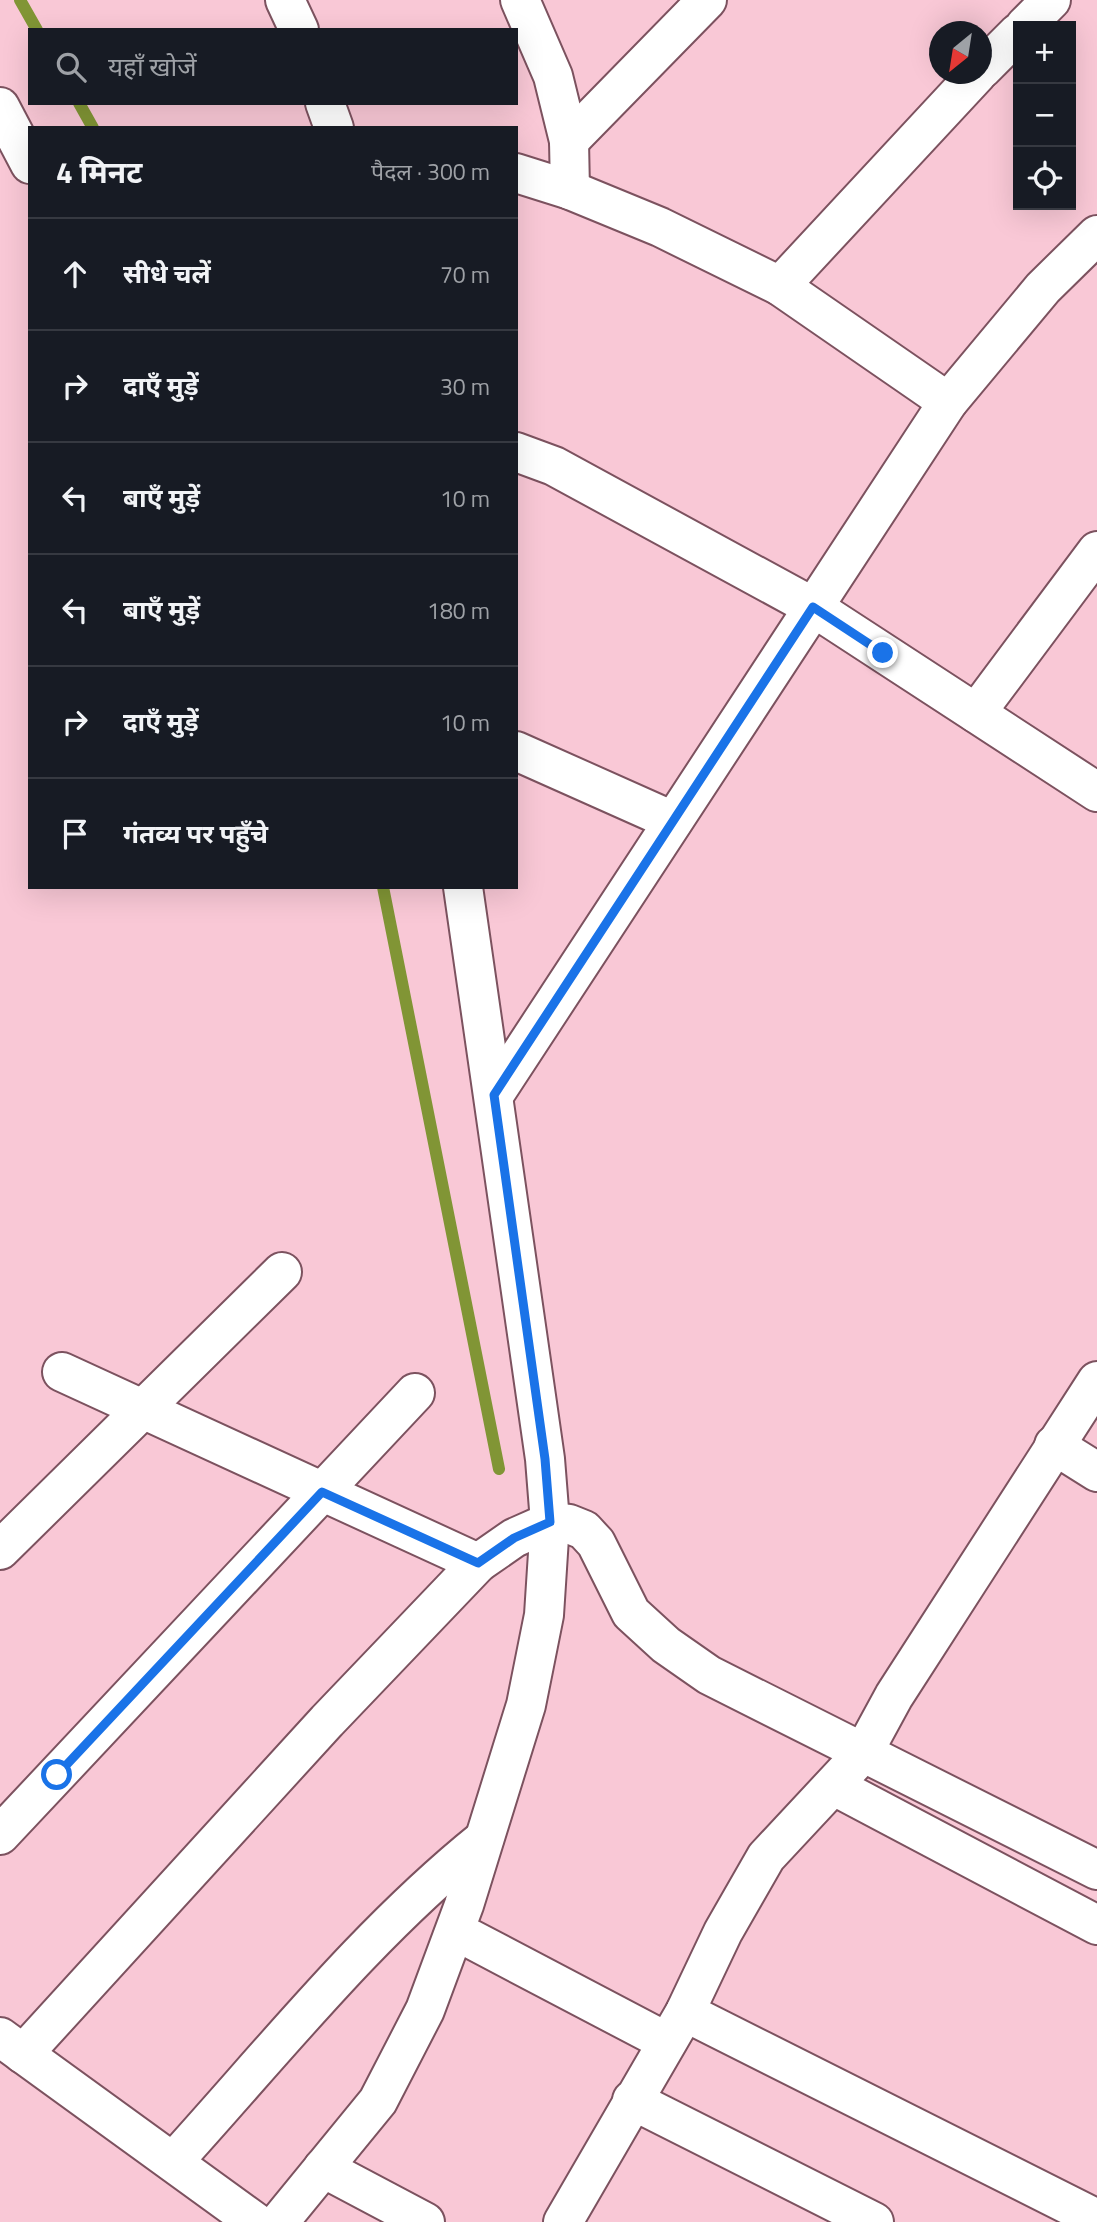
<!DOCTYPE html>
<html lang="hi">
<meta charset="utf-8">
<style>
body{margin:0;font-family:"Titillium Web","Noto Sans Devanagari",sans-serif;background:#20242c;color:#f1f3f6}
.controls{position:absolute;right:21px;top:21px;display:grid;overflow:hidden;border-radius:0px;box-shadow:0 7px 28px #0002}
.controls button{width:63px;height:63px;display:grid;place-items:center;padding:0;border:0;border-bottom:2px solid #363941;background:#171b24;color:#f1f3f6;font:35px sans-serif}
.compass{position:absolute;left:929px;top:21px;width:63px;height:63px;border-radius:50%;background:#171b24;box-shadow:0 7px 28px #0002;rotate:210deg}
.stop{position:absolute;width:21px;height:21px;margin:-16px;border:5px solid #1a73e8;border-radius:50%;background:#fff}
.stop.end{background:#1a73e8;border-color:#fff;box-shadow:0 2px 7px #0008}
.list{margin:0;padding:0;list-style:none}
h2{display:flex;justify-content:space-between;align-items:center;height:91px;margin:0;padding:0 28px;font-size:30px}
h2 small{font-size:23px;font-weight:400;color:#9ea1a6}
.list li{display:grid;grid-template-columns:46px 1fr auto;gap:21px;align-items:center;box-sizing:border-box;height:112px;padding:0 28px;border-top:2px solid #363941}
.list b{display:block;font-size:26px;white-space:nowrap}
.list em{font-size:23px;font-style:normal;color:#9ea1a6}
.icon{flex:none;width:38px;height:38px;fill:none;stroke:currentColor;stroke-width:2;stroke-linecap:round;stroke-linejoin:round}
.map{position:relative;flex:none;width:1097px;height:2222px;overflow:hidden}
.search{position:absolute;background:#171b24;box-shadow:0 7px 28px #0002;left:28px;top:28px;width:490px;height:77px;display:flex;align-items:center;gap:18px;box-sizing:border-box;padding:0 24px;border-radius:0px;color:#9ea1a6;font-size:26px}
.panel{position:absolute;background:#171b24;box-shadow:0 7px 28px #0002;left:28px;top:126px;width:490px;height:763px;border-radius:0px}
.map>svg:first-child{display:block}
</style>
<div class="map">
<svg width="1097" height="2222" viewBox="0 0 1097 2222">
<rect width="100%" height="100%" fill="#f9c8d6"/>
<g fill="none" stroke-linecap="round" stroke-linejoin="round">
<!-- stream -->
<g stroke="#819535" stroke-width="12">
<path d="M20,0L37,30"/>
<path d="M79,103L93,128"/>
<path d="M383,887L499,1469"/>
</g>
<!-- street casing -->
<g stroke="#7c525f" stroke-width="42">
<g id="street">
<path d="M285,0L299,30"/>
<path d="M520,0L553,76L569,141L570,190"/>
<path d="M1025,26L1051,0"/>
<path d="M982,69L1018,33"/>
<path d="M325,103L334,128"/>
<path d="M0,107L30,164"/>
<path d="M569,141L707,0"/>
<path d="M516,173L570,190L660,227L780,286L948,402"/>
<path d="M780,286L977,74"/>
<path d="M516,452L554,466L813,607L1097,792"/>
<path d="M976,713L1097,551"/>
<path d="M516,751L673,821"/>
<path d="M494,1095L948,402L1043,288L1097,235"/>
<path d="M62,1372L478,1563"/>
<path d="M1054,1445L1097,1472"/>
<path d="M0,1550L282,1272"/>
<path d="M834,1786L1097,1925"/>
<path d="M0,1835L415,1393"/>
<path d="M453,1936L471,1939L667,2042"/>
<path d="M685,2012L1097,2219"/>
<path d="M0,2037L255,2222"/>
<path d="M23,2054L327,1721L478,1563L514,1538L550,1522L569,1524L584,1530L596,1543L631,1613L666,1645L709,1675L1097,1870"/>
<path d="M632,2100L874,2222"/>
<path d="M173,2162C273,2052 368,1932 484,1839"/>
<path d="M323,2168L425,2222"/>
<path d="M279,2222L378,2101L425,2010L464,1905L526,1705L544,1615L550,1522L545,1459L463,887"/>
<path d="M563,2222L685,2012L723,1932L766,1857L863,1753L894,1696L1097,1381"/>
</g>
</g>
<!-- street -->
<use href="#street" stroke="#fff" stroke-width="38"/>
</g>
<g fill="none" stroke-linecap="round" stroke-linejoin="round">
<!-- route -->
<path stroke="#1a73e8" stroke-width="9" d="M57,1775L322,1492L478,1563L514,1538L550,1522L545,1459L494,1095L813,607L883,653"/>
</g>
</svg>
<div class="controls">
<button>+</button>
<button>−</button>
<button><svg class="icon" aria-label="locate" viewBox="0 0 24 24"><circle cx="12" cy="12" r="6"/><path d="M12 2v4M12 18v4M2 12h4M18 12h4"/></svg></button>
</div>
<svg class="compass" viewBox="-18 -18 36 36"><path d="M0-13l5 13h-10z" fill="#e53935"/><path d="M0 13l5-13h-10z" fill="#9ea1a6"/></svg>
<div class="stop" style="left:57px;top:1775px"></div>
<div class="stop end" style="left:883px;top:653px"></div>
<div class="search"><svg class="icon" aria-label="search" viewBox="0 0 24 24"><circle cx="10" cy="10" r="6"/><path d="M15 15l6 6"/></svg>यहाँ खोजें</div>
<section class="panel">
<h2>4 मिनट<small>पैदल · 300 m</small></h2>
<ul class="list">
<li><svg class="icon" aria-label="ahead" viewBox="0 0 24 24"><path d="M12 20V5M6 11l6-6 6 6"/></svg><div><b>सीधे चलें</b></div><em>70 m</em></li>
<li><svg class="icon" aria-label="right" viewBox="0 0 24 24"><path d="M7 20v-9h11M14 6l5 5-5 5"/></svg><div><b>दाएँ मुड़ें</b></div><em>30 m</em></li>
<li><svg class="icon" aria-label="left" viewBox="0 0 24 24"><path d="M17 20v-9H6M10 6l-5 5 5 5"/></svg><div><b>बाएँ मुड़ें</b></div><em>10 m</em></li>
<li><svg class="icon" aria-label="left" viewBox="0 0 24 24"><path d="M17 20v-9H6M10 6l-5 5 5 5"/></svg><div><b>बाएँ मुड़ें</b></div><em>180 m</em></li>
<li><svg class="icon" aria-label="right" viewBox="0 0 24 24"><path d="M7 20v-9h11M14 6l5 5-5 5"/></svg><div><b>दाएँ मुड़ें</b></div><em>10 m</em></li>
<li><svg class="icon" aria-label="arrive" viewBox="0 0 24 24"><path d="M6 21V4h12l-3 4 3 4H6"/></svg><div><b>गंतव्य पर पहुँचे</b></div></li>
</ul>
</section>
</div>
